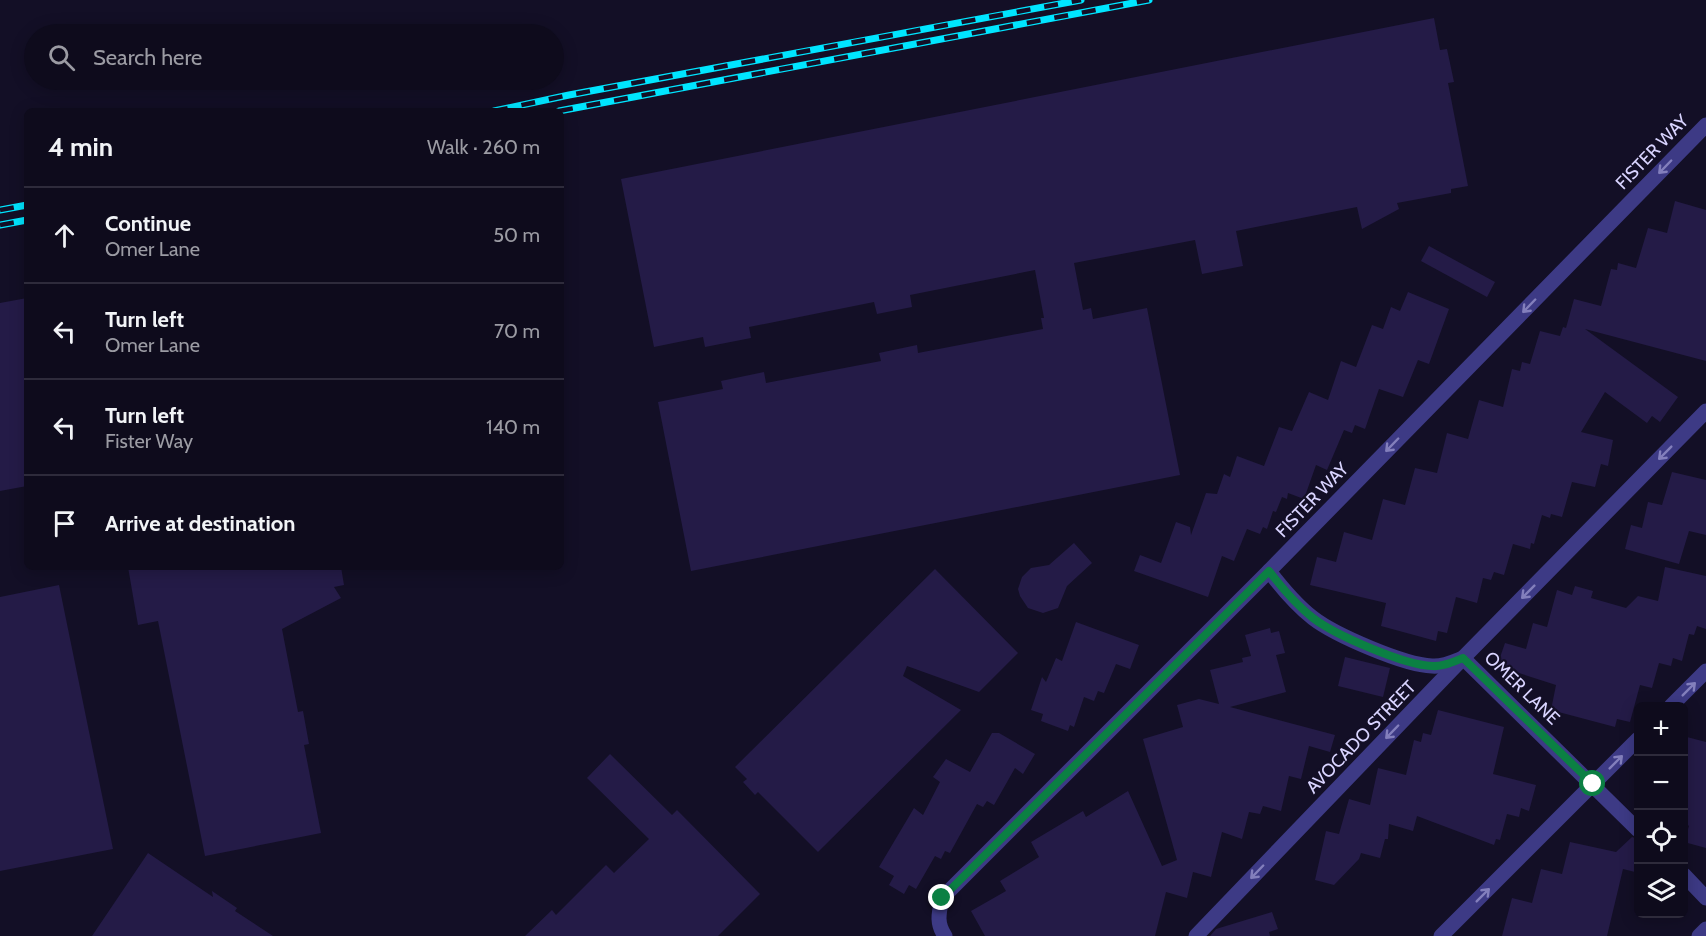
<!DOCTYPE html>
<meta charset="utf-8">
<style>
body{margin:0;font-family:Cabin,sans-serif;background:#1c1929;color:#f1f3f6}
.controls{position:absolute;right:18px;bottom:18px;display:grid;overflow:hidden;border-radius:9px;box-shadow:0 3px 15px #0003}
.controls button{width:54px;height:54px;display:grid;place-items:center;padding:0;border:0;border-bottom:2px solid #2e2b3b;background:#0e0b1c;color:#f1f3f6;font:30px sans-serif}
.stop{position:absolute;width:18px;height:18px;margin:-14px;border:4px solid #0b8043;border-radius:50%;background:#fff}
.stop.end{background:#0b8043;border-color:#fff;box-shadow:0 2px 6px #0008}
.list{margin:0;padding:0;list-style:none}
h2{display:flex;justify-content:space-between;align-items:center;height:78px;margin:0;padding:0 24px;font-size:26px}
h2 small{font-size:20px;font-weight:400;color:#9b9ba3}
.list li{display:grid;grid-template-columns:39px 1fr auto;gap:18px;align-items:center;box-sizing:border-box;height:96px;padding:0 24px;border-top:2px solid #2e2b3b}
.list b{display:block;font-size:22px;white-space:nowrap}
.list p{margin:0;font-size:20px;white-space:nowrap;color:#9b9ba3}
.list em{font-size:20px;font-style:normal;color:#9b9ba3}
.icon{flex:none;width:33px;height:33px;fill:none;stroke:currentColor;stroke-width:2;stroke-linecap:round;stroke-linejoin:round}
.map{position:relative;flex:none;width:1706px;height:936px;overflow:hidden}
.search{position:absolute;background:#0e0b1c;box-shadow:0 3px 15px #0003;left:24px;top:24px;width:540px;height:66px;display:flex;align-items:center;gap:15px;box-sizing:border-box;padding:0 21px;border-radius:33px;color:#9b9ba3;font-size:22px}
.panel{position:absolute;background:#0e0b1c;box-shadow:0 3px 15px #0003;left:24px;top:108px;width:540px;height:462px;border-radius:9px}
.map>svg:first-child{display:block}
</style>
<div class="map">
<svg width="1706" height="936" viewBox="0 0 1706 936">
<rect width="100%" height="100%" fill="#130f26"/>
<!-- building -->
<g fill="#241b47">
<path d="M1434,18L1440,50L1447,49L1454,82L1448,83L1468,186L1451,189V193L1397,203L1399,209L1362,229L1357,207L1236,231L1243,266L1202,274L1195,240L1074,263L1083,310L1091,308L1093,319L1147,308L1180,475L691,571L658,402L723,389L721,381L764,372L766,383L881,361L879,353L917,345L918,353L1043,329L1041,318H1044L1035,270L910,295L912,307L877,314L874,302L749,327L751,338L705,347L703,337L654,347L621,179Z"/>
<path d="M1675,201L1706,210V361L1585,329L1678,397L1660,422L1652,416L1647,423L1605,392L1581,432L1613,440L1608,466L1601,464L1595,487L1572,482L1562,517L1551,514L1550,518L1542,515L1534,544L1531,543L1530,549L1513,544L1504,575L1494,572L1491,580L1483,578L1477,603L1456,597L1447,633L1438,631L1436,641L1381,626L1386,603L1310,585L1317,557L1336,562L1344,532L1372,540L1383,499L1405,505L1415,468L1437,473L1447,433L1468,439L1479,400L1503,407L1512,369L1520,371L1522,362L1530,364L1540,331L1560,336L1563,327L1566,328L1574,299L1601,306L1611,269L1617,270L1618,263L1636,268L1648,228L1667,233Z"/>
<path d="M1429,246L1495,282L1487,297L1421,261Z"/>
<path d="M1408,292L1449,309L1429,364L1418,360L1403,397L1379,389L1365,429L1355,425L1352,433L1344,430L1327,470L1316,465L1304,499L1288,493L1287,499L1282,497L1276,512L1273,511L1267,529L1263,527L1260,534L1247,529L1234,561L1222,556L1208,597L1134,571L1140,555L1161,563L1176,522L1190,527L1191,535L1206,493L1217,494L1224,474L1230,477L1237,456L1264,466L1279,427L1292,431L1309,392L1328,400L1341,361L1356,367L1372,325L1383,329L1391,307L1400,311Z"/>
<path d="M27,298V486L0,491V303Z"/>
<path d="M1672,472L1706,480V535L1689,531L1679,564L1625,549L1631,525L1642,528L1648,502L1662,505Z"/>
<path d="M1074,543L1092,563L1067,586L1058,608L1043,613L1028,608L1020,596L1018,589L1022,577L1031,568L1049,565Z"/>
<path d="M128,567H341L344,585L334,587L341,598L282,629L298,712L303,711L309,744L304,745L321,833L205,856L158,621L138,625Z"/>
<path d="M1665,567L1706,576V629L1697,626L1694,635L1689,634L1682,661L1673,658L1671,666L1659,663L1652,688L1640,685L1630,722L1617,719L1615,727L1551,710L1556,685L1497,666L1505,643L1526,649L1533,623L1547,627L1557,590L1572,595L1575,586L1593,591L1591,598L1626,608L1638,596L1658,601Z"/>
<path d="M935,569L1018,653L979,692L907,666L903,676L961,710L818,852L758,792L755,795L743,782L747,779L735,767Z"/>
<path d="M59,585L113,849L0,871V597Z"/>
<path d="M1076,622L1139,645L1130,669L1116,664L1104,693L1098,691L1094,701L1084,697L1074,727L1070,725L1068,731L1041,721L1043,714L1031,710L1042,677L1046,682L1056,658L1062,661Z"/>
<path d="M1270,628L1271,633L1279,631L1285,653L1276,655L1286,692L1230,707L1335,735L1330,752L1309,746L1301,779L1289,776L1281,811L1263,806L1260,814L1249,812L1242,839L1222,832L1211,877L1193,872L1187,898L1166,892L1155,936H985L971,911L1006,891L1000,881L1039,857L1031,842L1083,811L1086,817L1128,791L1162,866L1177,860L1143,739L1183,727L1177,705L1199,699L1219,704L1210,670L1243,662L1242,658L1251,656L1245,635Z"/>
<path d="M1345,657L1390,668L1383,697L1338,686Z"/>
<path d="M1438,710L1504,727L1493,774L1536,785L1529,811L1521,808L1519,817L1507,814L1500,840L1496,839L1494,845L1417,816L1413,831L1389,824L1388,839H1385L1380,858L1361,853L1359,859L1334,885L1315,880L1326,831L1339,834L1349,799L1370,805L1378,768L1406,775L1414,740L1421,742L1423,733L1431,735Z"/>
<path d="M992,733H999L1035,754L1023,774L1015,768L994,805L987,801L983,807L977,804L950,853L945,851L941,859L935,856L916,889L909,885L904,894L889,885L894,876L879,867L914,808L923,815L940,782L933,777L946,759L970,772Z"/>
<path d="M1683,736L1706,742V848L1684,842L1689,826L1683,820Z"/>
<path d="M610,754L672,815L677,810L760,894L718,936H525L552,910L556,915L606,865L614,873L649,839L587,778Z"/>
<path d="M1632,837L1638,839V858L1635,872L1623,869L1607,936H1502L1512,898L1532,903L1541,869L1562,874L1570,842L1616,852Z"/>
<path d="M148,853L213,897L212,891L237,908L235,911L273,936H92Z"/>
<path d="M1272,912L1278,929L1269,932L1270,936H1210L1216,929Z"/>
</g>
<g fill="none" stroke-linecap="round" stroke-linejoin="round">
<!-- minor -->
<g stroke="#3d3a85" stroke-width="15">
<path d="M1269,571C1282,588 1295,604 1313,618C1335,635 1404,665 1432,666C1443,667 1453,662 1463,658L1638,830"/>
<path d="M1671,706L1706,671"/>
<path d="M1684,875L1706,898"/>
<path d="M945,936C936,923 939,913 942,898L1269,571L1706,125"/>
<path d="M1196,936L1463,658L1706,411"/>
<path d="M1441,936L1638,739"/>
<path d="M1699,936L1706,929"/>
</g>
<!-- rail casing -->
<g stroke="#00e5ff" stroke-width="7">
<g id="rail">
<path d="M494,111L569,95L1081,0"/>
<path d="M559,111L1149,0"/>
<path d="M0,210L27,205"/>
<path d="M0,225L27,220"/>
</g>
</g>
<!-- rail -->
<use href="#rail" stroke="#130f26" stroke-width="4.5" stroke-dasharray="14" stroke-linecap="butt"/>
</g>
<!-- one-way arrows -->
<defs><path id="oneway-shaft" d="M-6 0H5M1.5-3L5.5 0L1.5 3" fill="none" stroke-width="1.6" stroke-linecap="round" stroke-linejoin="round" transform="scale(1.5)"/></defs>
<g stroke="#837fbc">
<use href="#oneway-shaft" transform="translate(1665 167) rotate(134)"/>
<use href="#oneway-shaft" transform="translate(1529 306) rotate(134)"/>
<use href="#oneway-shaft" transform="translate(1392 445) rotate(134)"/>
<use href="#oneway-shaft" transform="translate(1665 453) rotate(135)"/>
<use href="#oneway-shaft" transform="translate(1528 592) rotate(135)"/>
<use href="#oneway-shaft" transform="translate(1689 689) rotate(-45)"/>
<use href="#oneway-shaft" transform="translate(1392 732) rotate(134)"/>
<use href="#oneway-shaft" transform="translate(1616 762) rotate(-45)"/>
<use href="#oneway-shaft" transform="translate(1257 872) rotate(134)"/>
<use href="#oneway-shaft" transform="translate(1483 895) rotate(-45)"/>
</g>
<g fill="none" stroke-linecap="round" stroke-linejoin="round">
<!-- route -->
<path stroke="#0b8043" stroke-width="8" d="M942,898L1269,571C1282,588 1295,604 1313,618C1335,635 1404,665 1432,666C1443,667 1453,662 1463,658L1593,784"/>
</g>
<g text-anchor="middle" stroke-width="4.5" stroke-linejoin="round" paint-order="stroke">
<!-- street labels -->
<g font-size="18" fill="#d9d4ff" stroke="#130f26">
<text transform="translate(1652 152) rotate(-46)" y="6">FISTER WAY</text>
<text transform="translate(1312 500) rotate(-46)" y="6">FISTER WAY</text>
<text transform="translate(1522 688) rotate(44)" y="6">OMER LANE</text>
<text transform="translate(1361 737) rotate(-46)" y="6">AVOCADO STREET</text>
</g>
</g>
</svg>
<div class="controls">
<button>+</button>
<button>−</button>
<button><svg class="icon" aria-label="locate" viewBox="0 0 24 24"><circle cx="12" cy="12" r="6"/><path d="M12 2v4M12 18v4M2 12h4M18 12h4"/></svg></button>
<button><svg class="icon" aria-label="layers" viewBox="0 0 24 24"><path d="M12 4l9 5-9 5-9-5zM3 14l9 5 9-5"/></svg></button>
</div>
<div class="stop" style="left:1593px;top:784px"></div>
<div class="stop end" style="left:942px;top:898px"></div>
<div class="search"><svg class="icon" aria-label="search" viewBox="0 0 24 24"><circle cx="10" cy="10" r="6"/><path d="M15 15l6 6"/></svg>Search here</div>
<section class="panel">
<h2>4 min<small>Walk · 260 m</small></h2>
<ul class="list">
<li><svg class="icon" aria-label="ahead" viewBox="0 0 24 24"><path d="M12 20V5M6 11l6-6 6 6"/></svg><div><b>Continue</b><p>Omer Lane</p></div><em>50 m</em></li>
<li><svg class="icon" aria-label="left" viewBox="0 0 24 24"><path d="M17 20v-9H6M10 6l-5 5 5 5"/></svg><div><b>Turn left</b><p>Omer Lane</p></div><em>70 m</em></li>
<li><svg class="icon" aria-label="left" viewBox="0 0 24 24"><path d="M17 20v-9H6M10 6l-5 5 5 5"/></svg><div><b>Turn left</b><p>Fister Way</p></div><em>140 m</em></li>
<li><svg class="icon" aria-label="arrive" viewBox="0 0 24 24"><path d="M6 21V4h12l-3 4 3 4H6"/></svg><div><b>Arrive at destination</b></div></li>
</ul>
</section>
</div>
